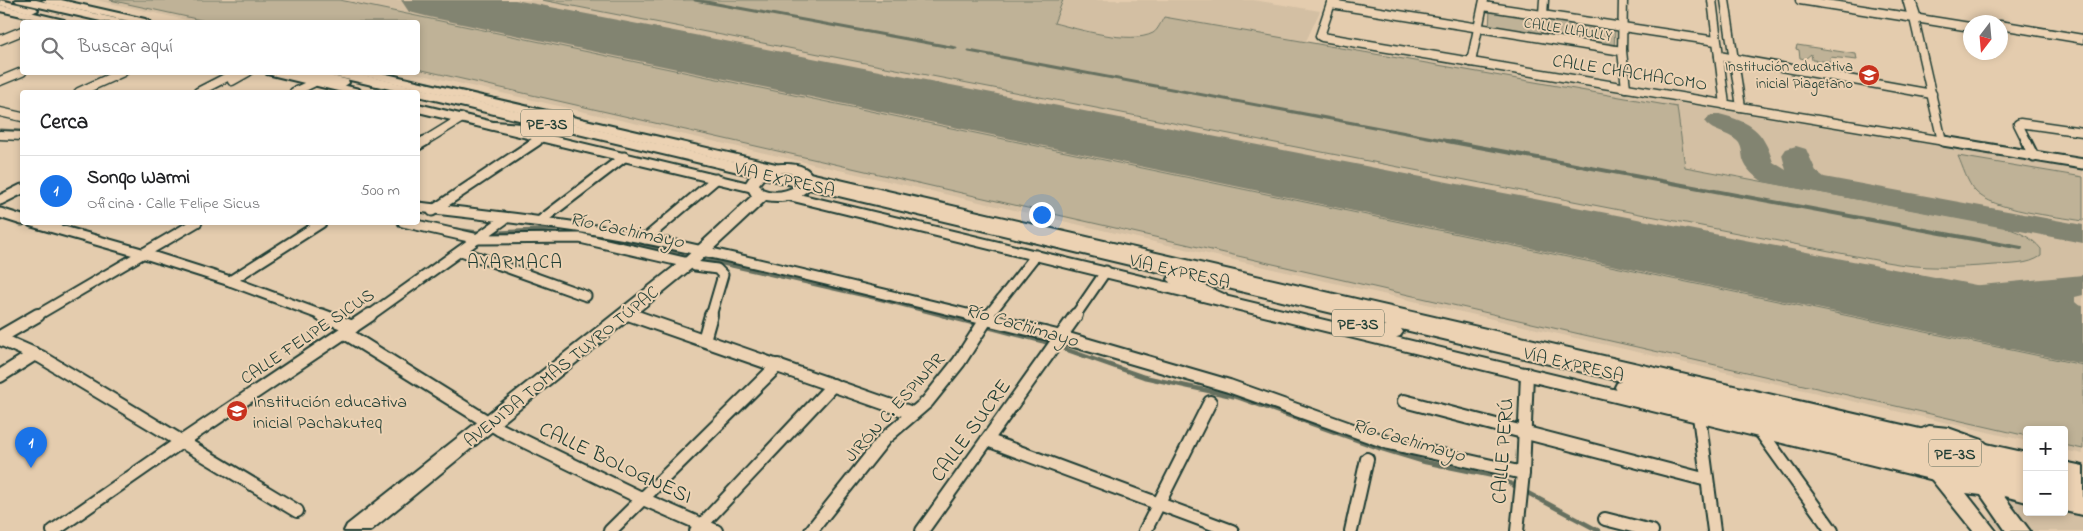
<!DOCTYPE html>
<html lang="es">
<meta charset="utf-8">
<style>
body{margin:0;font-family:"Indie Flower",sans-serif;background:#f6f6f6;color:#202124}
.controls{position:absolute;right:15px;bottom:15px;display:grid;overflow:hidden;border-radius:5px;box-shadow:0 2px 8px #0003}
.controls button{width:45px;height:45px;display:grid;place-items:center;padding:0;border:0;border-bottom:1px solid #e0e0e0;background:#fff;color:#202124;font:25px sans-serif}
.compass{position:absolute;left:1963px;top:15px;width:45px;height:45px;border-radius:50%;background:#fff;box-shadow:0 2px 8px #0003;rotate:196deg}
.you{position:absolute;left:1041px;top:214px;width:18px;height:18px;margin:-12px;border:4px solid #fff;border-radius:50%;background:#1a73e8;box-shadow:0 0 0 8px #1a73e833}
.badge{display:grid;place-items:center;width:32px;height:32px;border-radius:50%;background:#1a73e8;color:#fff;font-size:16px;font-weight:700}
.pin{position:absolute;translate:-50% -41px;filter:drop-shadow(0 1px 2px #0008)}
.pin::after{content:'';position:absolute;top:26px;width:18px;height:15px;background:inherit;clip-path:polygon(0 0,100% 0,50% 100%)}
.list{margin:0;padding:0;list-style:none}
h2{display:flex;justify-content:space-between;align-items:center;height:65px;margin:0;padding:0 20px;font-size:21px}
h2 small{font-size:16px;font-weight:400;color:#757577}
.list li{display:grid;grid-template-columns:32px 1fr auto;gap:15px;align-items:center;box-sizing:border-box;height:70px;padding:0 20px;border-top:1px solid #e0e0e0}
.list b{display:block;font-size:19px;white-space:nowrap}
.list p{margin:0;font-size:16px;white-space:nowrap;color:#757577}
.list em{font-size:16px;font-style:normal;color:#757577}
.icon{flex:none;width:28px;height:28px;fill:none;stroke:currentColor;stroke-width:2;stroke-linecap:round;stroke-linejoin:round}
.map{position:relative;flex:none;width:2083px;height:531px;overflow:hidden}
.search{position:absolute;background:#fff;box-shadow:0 2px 8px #0003;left:20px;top:20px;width:400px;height:55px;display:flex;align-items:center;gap:12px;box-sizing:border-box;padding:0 18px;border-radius:5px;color:#757577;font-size:19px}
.panel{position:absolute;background:#fff;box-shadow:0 2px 8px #0003;left:20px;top:90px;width:400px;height:135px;border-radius:5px}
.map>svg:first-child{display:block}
</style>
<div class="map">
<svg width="2083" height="531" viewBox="0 0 2083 531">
<rect width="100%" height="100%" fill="#e4ccae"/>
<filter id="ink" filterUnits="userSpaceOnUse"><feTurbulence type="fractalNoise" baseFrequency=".02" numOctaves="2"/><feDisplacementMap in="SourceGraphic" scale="10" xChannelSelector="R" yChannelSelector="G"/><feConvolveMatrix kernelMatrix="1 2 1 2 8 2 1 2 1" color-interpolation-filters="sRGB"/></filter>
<g filter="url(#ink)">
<!-- built -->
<g fill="#d3bfa3">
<path d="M96,0H1253L1320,11L1306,41L2083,170V454L2064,450V430H2027V441L414,73L418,72V22H195Z"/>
<path d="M1998,480L2027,487V512H2064V496L2083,500V531H2001L1992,521Z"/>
</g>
<!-- green -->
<g fill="#bfb297" stroke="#6f7866">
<path d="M110,0H340L2083,365V449L2064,445V430H2027V436L418,69V22H210Z"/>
<path d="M542,0H1063L1054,23C1078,29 1130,45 1153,33C1158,30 1161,22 1164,17L1677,107L1685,167L2001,226C2016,231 2031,236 2041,249V256C2028,265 2011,264 1995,265C1958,268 1923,269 1886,262Z"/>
<path d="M1490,10L1615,30L1614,49L1489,29Z"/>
<path d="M1797,45L1856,54L1857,60L1830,57L1831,62L1812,60L1811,54L1805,59L1800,58L1799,50L1796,49Z"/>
<path d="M1958,156L2083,177V221C2056,216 1993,211 1975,191C1967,182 1963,167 1958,156Z"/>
</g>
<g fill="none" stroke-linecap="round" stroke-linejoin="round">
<!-- stream-far2 -->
<g stroke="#656f5f" stroke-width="3">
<path d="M695,0L956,48"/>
<path d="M969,51L1454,142"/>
<path d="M0,130L22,131"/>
</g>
<!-- stream-far1 -->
<g stroke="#656f5f" stroke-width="4">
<path d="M1447,141L2021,248"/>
<path d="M454,229L481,233"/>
<path d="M583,232L691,257"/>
<path d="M491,233L561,229"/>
<path d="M698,258L880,299L946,316"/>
</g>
<!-- stream -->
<path stroke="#656f5f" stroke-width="4.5" d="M942,315L1042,341L1144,377L1237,397L1379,448L1425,462L1498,477L1599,531"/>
<!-- taxiway -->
<g fill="#828471" fill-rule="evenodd">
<path d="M1719,114C1751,122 1763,130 1773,162L1786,170L1782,155L1786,149L1796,146L1806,149L1816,171L1824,177L2083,225V243L1764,182C1755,177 1746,170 1743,159C1742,153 1742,148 1739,143C1730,132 1713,133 1705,122L1709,116Z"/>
<path d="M2083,275V295L2075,297V302L2083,309V338C2065,333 2046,318 2041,300L1919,313L1907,310L1902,302L1907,294L1919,291Z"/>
</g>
<!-- runway -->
<path fill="#828471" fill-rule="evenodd" d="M401,0H515L2083,306V364L429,17L409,12Z"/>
<!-- street-far2 casing -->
<g stroke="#1f3d34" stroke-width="11">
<g id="street-far2">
<path d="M1332,0L1320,36L1322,37L1950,142"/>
<path d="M1623,0L1622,51L1626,88"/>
<path d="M1712,0L1725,105"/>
<path d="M1725,0L1741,107"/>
<path d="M1800,0L1914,18L1942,141"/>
<path d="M1331,4L1622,51"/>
<path d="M1483,6L1716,41"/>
<path d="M1543,14L1544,0"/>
<path d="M0,40L22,31"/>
<path d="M1719,56L1932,94"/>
<path d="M1471,62L1484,0"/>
<path d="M0,81L22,72"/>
<path d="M232,81L248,72"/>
<path d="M79,92L123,72"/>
<path d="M198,92L237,72"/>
<path d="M294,92L313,83"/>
<path d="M0,112L22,117"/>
<path d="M0,135L22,136"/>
<path d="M423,142L462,118"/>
<path d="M535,142L542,137"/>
<path d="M2027,142L2018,124L2020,123L2083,132"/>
</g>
</g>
<!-- street-far1 casing -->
<g stroke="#1f3d34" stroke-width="13">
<g id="street-far1">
<path d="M1943,141L2083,164"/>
<path d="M2026,141L2034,157"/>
<path d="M418,145L425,141"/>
<path d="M0,200L22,189"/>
<path d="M418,207C495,216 571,224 647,239C757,262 866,290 975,316"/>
<path d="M432,211L537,141"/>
<path d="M0,213L22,220"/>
<path d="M540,221L624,157"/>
<path d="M32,222L145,254L230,281L324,316"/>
<path d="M403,222L478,239L580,238L688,263"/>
<path d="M645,239L716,179"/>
<path d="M461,251L586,296"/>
<path d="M695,266L717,269L723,275L711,316"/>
<path d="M230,281L321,223"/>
<path d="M625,313L634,316"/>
<path d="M36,316L197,222"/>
<path d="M369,316L505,219"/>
<path d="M988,316L1036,255"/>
<path d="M1075,316L1106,271"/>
</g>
</g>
<!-- street casing -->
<g stroke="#1f3d34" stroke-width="16">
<g id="street">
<path d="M321,315L353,327"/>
<path d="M631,315L912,413"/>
<path d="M970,315L1061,337L1229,386L1389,443L1523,473"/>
<path d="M345,333L499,429L643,499L716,531"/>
<path d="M0,337L38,315"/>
<path d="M0,339L41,357L297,511"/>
<path d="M704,340L711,315"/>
<path d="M0,376L35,354"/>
<path d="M1404,401L1707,480"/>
<path d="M1699,416L1714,531"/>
<path d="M1761,432L1832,531"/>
<path d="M987,440L1232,531"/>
<path d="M1605,519L1652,531"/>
<path d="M53,531L181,442L370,315"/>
<path d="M610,531L778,365"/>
<path d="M696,531L833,385"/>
<path d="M811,531L885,438L927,402L959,362L989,315"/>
<path d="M922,531L1076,315"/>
<path d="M1145,531L1210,402"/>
<path d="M1351,531L1367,459"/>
<path d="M1517,531L1523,473L1527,374"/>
</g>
</g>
<!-- secondary casing -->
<g stroke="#1f3d34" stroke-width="4">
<g id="secondary">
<path d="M42,0H61L145,19L150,22H133L47,3Z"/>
<path d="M0,5L64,20L65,22H48L0,11Z"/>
<path d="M266,72H288L359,89L361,92H342L267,74Z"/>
<path d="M356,72H378L776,164L783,168L776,172L361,75Z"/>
<path d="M418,104L753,184L760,188L753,192L418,112Z"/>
<path d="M805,172L1920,429L1926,430L1929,435L1926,440L1920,441L800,179L798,176L800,173Z"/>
<path d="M786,191L1934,466L1941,468L1943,473L1941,478L1934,480L781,198L779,195L781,192Z"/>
<path d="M1982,443L2027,453V467L1976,455L1973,450L1976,445Z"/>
<path d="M2064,462L2083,466V480L2064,476Z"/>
<path d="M1992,479L2027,488V502L1985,491L1983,486L1985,481Z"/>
<path d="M2064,497L2083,501V515L2064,511Z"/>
</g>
</g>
<!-- primary casing -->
<g stroke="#1f3d34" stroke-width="4">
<g id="primary">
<path d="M0,0L36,8L38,10L32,13L0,5Z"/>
<path d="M15,0H36L122,20L124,22H105L17,2Z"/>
<path d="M136,17L145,22H132L130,20Z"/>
<path d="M293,72H316L348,80L349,83L343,87L295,75Z"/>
<path d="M326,72H350L761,168C775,163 810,159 813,180L1908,435L1929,426L1948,428L1982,440L2003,457L2027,462V492L2006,487L2000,491L2030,531H2006L1981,495L1966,493L1996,531H1973L1932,480L1911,463L1617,391L1615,387L1617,383L1621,381L1401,329L1403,332L1400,336L1394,338L1341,334L1335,332L1332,328L1335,324L1341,322L1387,326L1190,279L1226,295L1228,299L1226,303L1220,304L1170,283L1168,279L1172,275L809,189C798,200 781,203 766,200L697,264L370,531H344L347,525L685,258L752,196L745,184L751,175L418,96V92H403L328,75ZM780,172L790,173L797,176ZM764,178L796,186C785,192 774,194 762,189L759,184ZM1931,440L1948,442L1965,448Z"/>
<path d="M494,122L535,125L542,129L535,133L489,129L487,126Z"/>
<path d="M2064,471L2083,476V505L2064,501Z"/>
</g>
</g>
<!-- highway casing -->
<g stroke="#1f3d34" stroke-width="3">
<g id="highway">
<path d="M1903,0H1915L1920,15L1970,23V31L1909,21Z"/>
<path d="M2000,21L2083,35V43L2000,29V22H1995Z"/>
</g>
</g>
<!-- street-far2 -->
<use href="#street-far2" stroke="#ecd2b3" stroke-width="8"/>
<!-- street-far1 -->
<use href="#street-far1" stroke="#ecd2b3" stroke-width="9"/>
<!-- street -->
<use href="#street" stroke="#ecd2b3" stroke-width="12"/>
<!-- secondary -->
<use href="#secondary" fill="#ecd2b3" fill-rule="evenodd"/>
<!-- primary -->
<use href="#primary" fill="#ecd2b3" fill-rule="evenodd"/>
<!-- highway -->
<use href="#highway" fill="#ecd2b3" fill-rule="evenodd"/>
</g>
</g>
<!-- icons -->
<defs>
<g id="school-disc" transform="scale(1.125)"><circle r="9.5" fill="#c8321e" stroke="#ecd2b3"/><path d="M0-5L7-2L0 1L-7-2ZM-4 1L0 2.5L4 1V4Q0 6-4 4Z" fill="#fff"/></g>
</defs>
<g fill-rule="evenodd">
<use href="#school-disc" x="1869" y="75"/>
<use href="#school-disc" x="237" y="411"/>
</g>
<g text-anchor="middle" stroke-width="4" stroke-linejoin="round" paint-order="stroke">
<!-- far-street labels -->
<g font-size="15" fill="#1f3d34" stroke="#ecd2b3">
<text transform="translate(1568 29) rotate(9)" y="5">CALLE LLAULLY</text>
</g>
<!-- far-poi labels -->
<g font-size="15" fill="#1f3d34" stroke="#ecd2b3" text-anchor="end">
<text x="1853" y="71">Institución educativa<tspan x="1853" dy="17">inicial Piagetano</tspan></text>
</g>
<!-- shield labels -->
<g fill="#ecd2b3" stroke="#5c6a5a" stroke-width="1">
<rect x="521" y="109.5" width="52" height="27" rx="4"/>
<rect x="1332" y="309.5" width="52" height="27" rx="4"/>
<rect x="1929" y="439.5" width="52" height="27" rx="4"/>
</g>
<g font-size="16" font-weight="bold" fill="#1f3d34">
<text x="547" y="129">PE-3S</text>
<text x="1358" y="329">PE-3S</text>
<text x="1955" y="459">PE-3S</text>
</g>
<!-- street labels -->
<g font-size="18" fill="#1f3d34" stroke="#ecd2b3">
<text transform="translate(1630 72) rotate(9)" y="6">CALLE CHACHACOMO</text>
<text transform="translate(785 179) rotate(13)" y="6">VÍA EXPRESA</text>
<text transform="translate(1180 271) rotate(13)" y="6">VÍA EXPRESA</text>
<text transform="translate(307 336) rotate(-34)" y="6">CALLE FELIPE SICUS</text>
<text transform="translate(1574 364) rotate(13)" y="6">VÍA EXPRESA</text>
<text transform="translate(561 366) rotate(-39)" y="6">AVENIDA TOMÁS TUYRO TÚPAC</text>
<text transform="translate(894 407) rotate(-48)" y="6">JIRÓN C. ESPINAR</text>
</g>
<!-- poi labels -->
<g font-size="18" fill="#1f3d34" stroke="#ecd2b3" text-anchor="start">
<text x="253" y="407">Institución educativa<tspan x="253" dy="21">inicial Pachakuteq</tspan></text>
</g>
<!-- water labels -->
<g font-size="19" font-style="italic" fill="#304a3f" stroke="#ecd2b3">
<text transform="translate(627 229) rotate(12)" y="7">Río Cachimayo</text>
<text transform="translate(1022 324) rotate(16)" y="7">Río Cachimayo</text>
<text transform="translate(1409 439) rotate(16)" y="7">Río Cachimayo</text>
</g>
<!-- neighbourhood labels -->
<g font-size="19" letter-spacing="1" fill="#1f3d34" stroke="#ecd2b3">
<text x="515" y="268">AYARMACA</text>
</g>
<!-- near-street labels -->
<g font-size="21" fill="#1f3d34" stroke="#ecd2b3">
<text transform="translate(970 430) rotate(-54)" y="7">CALLE SUCRE</text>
<text transform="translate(1502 451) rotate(-86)" y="7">CALLE PERÚ</text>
<text transform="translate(616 462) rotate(25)" y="7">CALLE BOLOGNESI</text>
</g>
</g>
</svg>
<div class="controls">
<button>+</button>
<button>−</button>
</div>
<svg class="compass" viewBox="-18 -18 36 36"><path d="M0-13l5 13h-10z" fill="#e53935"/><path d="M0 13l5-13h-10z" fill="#757577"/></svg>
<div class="you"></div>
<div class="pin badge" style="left:31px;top:468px">1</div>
<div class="search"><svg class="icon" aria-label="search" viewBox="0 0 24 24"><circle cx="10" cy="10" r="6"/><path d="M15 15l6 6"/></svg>Buscar aquí</div>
<section class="panel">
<h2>Cerca<small></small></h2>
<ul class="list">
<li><span class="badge">1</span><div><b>Sonqo Warmi</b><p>Oficina · Calle Felipe Sicus</p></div><em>500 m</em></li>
</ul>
</section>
</div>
